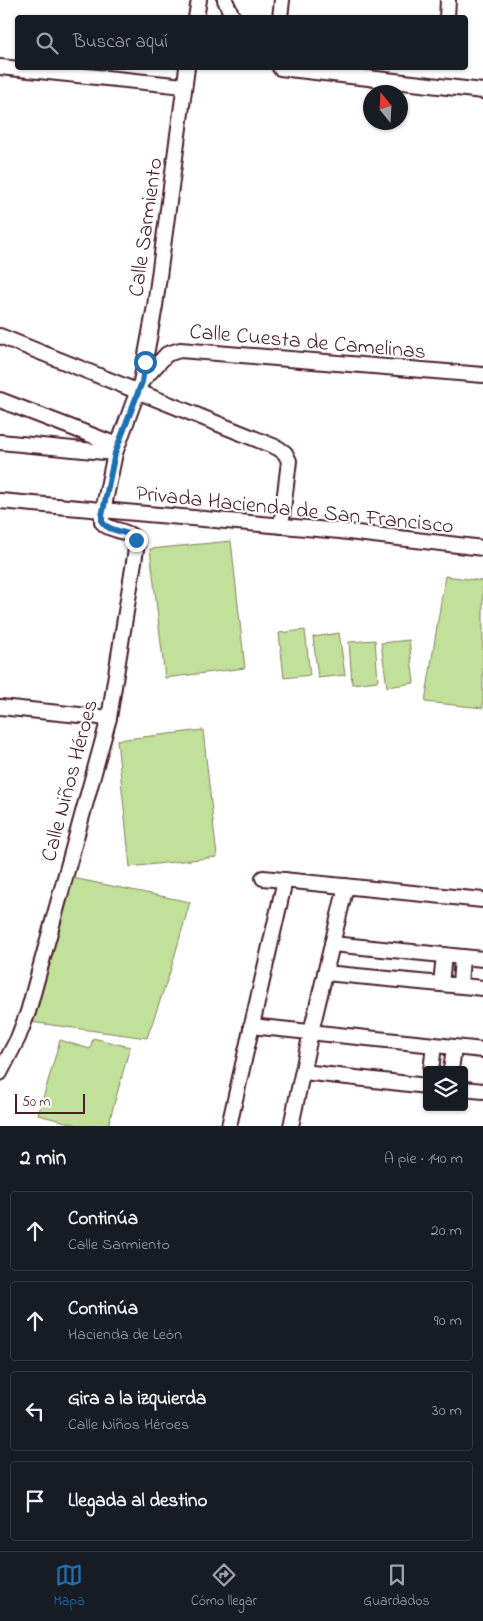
<!DOCTYPE html>
<html lang="es">
<meta charset="utf-8">
<style>
body{margin:0;font-family:"Indie Flower",sans-serif;background:#242831;color:#f1f3f6}
.controls{position:absolute;right:15px;bottom:15px;display:grid;overflow:hidden;border-radius:5px;box-shadow:0 1px 4px #0004}
.controls button{width:45px;height:45px;display:grid;place-items:center;padding:0;border:0;border-bottom:1px solid #363941;background:#171b24;color:#f1f3f6;font:25px sans-serif}
.compass{position:absolute;left:363px;top:85px;width:45px;height:45px;border-radius:50%;background:#171b24;box-shadow:0 1px 4px #0004;rotate:342deg}
.scale{position:absolute;left:15px;bottom:12px;width:70px;box-sizing:border-box;padding-left:5px;border:2px solid #4a1f2b;border-top:0;font-size:14px;line-height:18px;white-space:nowrap;color:#4a1f2b;-webkit-text-stroke:4px #fff;paint-order:stroke}
.stop{position:absolute;width:15px;height:15px;margin:-11px;border:4px solid #1f6fb2;border-radius:50%;background:#fff}
.stop.end{background:#1f6fb2;border-color:#fff;box-shadow:0 1px 5px #0008}
.list{margin:0;padding:0;list-style:none}
h2{display:flex;justify-content:space-between;align-items:center;height:65px;margin:0;padding:0 20px;font-size:21px}
h2 small{font-size:16px;font-weight:400;color:#9ea1a6}
.list li{display:grid;grid-template-columns:32px 1fr auto;gap:15px;align-items:center;box-sizing:border-box;height:80px;margin:0 10px 10px;padding:0 10px;border:1px solid #363941;border-radius:5px}
.list b{display:block;font-size:19px;white-space:nowrap}
.list p{margin:0;font-size:16px;white-space:nowrap;color:#9ea1a6}
.list em{font-size:16px;font-style:normal;color:#9ea1a6}
.icon{flex:none;width:28px;height:28px;fill:none;stroke:currentColor;stroke-width:2;stroke-linecap:round;stroke-linejoin:round}
.map{position:relative;flex:none;width:483px;height:1126px;overflow:hidden}
.search{position:absolute;background:#171b24;box-shadow:0 1px 4px #0004;left:15px;right:15px;top:15px;height:55px;display:flex;align-items:center;gap:12px;box-sizing:border-box;padding:0 18px;border-radius:5px;color:#9ea1a6;font-size:19px}
.sheet{height:425px;background:#171b24}
nav{display:flex;justify-content:space-around;align-items:center;box-sizing:border-box;height:70px;border-top:1px solid #363941;background:#171b24;font-size:14px;color:#9ea1a6}
nav a{display:grid;justify-items:center;gap:2px}
nav .on{color:#1f6fb2}
.map>svg:first-child{display:block}
</style>
<div class="map">
<svg width="483" height="1126" viewBox="0 0 483 1126">
<rect width="100%" height="100%" fill="#fff"/>
<filter id="ink" filterUnits="userSpaceOnUse"><feTurbulence type="fractalNoise" baseFrequency=".02" numOctaves="2"/><feDisplacementMap in="SourceGraphic" scale="10" xChannelSelector="R" yChannelSelector="G"/><feConvolveMatrix kernelMatrix="1 2 1 2 8 2 1 2 1" color-interpolation-filters="sRGB"/></filter>
<g filter="url(#ink)">
<!-- green -->
<g fill="#c1e099" stroke="#868062">
<path d="M231,541L245,668L165,678L150,549Z"/>
<path d="M445,576L483,581V708L425,702Z"/>
<path d="M305,630L310,675L284,678L279,633Z"/>
<path d="M339,633L345,675L318,678L313,637Z"/>
<path d="M375,640L378,681L352,684L349,642Z"/>
<path d="M409,640L414,683L387,687L381,643Z"/>
<path d="M203,730L217,857L130,867L117,740Z"/>
<path d="M68,877L190,902L170,972L147,1038L30,1022Z"/>
<path d="M93,1038L130,1047L108,1126H82L38,1115L60,1040L90,1049Z"/>
</g>
<g fill="none" stroke-linecap="round" stroke-linejoin="round">
<!-- minor casing -->
<g stroke="#4a1f2b" stroke-width="18">
<g id="minor">
<path d="M225,0L233,18"/>
<path d="M196,18L199,0"/>
<path d="M280,18L282,0"/>
<path d="M447,18L448,0"/>
<path d="M0,67L184,86"/>
<path d="M280,68L483,91"/>
<path d="M0,336L278,448L285,453L289,461L281,526"/>
<path d="M142,381L167,354L180,350L483,375"/>
<path d="M0,400L117,445"/>
<path d="M0,442L115,453"/>
<path d="M0,501L340,531L483,548"/>
<path d="M0,707L109,718"/>
<path d="M263,878L483,900"/>
<path d="M332,944L483,959"/>
<path d="M325,973L483,988"/>
<path d="M441,984L444,955"/>
<path d="M460,985L462,957"/>
<path d="M251,1026L483,1050"/>
<path d="M431,1070L434,1046"/>
<path d="M451,1070L454,1048"/>
<path d="M303,1072L427,1086"/>
<path d="M0,1073L18,1038L28,1012L109,718L137,543C132,530 115,532 105,525L102,522V516L115,453L141,382L155,306L187,68"/>
<path d="M464,1089L483,1091"/>
<path d="M229,1126L285,880"/>
<path d="M291,1126L311,1032L346,886"/>
</g>
</g>
<!-- minor -->
<use href="#minor" stroke="#fff" stroke-width="14"/>
</g>
</g>
<g fill="none" stroke-linecap="round" stroke-linejoin="round" filter="url(#ink)">
<!-- route -->
<path stroke="#1f6fb2" stroke-width="6" d="M136,540C127,529 110,533 102,522V516L115,453L142,382L145,362"/>
</g>
<g text-anchor="middle" stroke-width="4" stroke-linejoin="round" paint-order="stroke">
<!-- street labels -->
<g font-size="22" fill="#4a1f2b" stroke="#fff">
<text transform="translate(144 227) rotate(-82)" y="8">Calle Sarmiento</text>
<text transform="translate(308 340) rotate(5)" y="8">Calle Cuesta de Camelinas</text>
<text transform="translate(295 508) rotate(6)" y="8">Privada Hacienda de San Francisco</text>
<text transform="translate(68 780) rotate(-75)" y="8">Calle Niños Héroes</text>
</g>
</g>
</svg>
<div class="controls">
<button><svg class="icon" aria-label="layers" viewBox="0 0 24 24"><path d="M12 4l9 5-9 5-9-5zM3 14l9 5 9-5"/></svg></button>
</div>
<svg class="compass" viewBox="-18 -18 36 36"><path d="M0-13l5 13h-10z" fill="#e53935"/><path d="M0 13l5-13h-10z" fill="#9ea1a6"/></svg>
<div class="scale">50 m</div>
<div class="stop" style="left:145px;top:362px"></div>
<div class="stop end" style="left:136px;top:540px"></div>
<div class="search"><svg class="icon" aria-label="search" viewBox="0 0 24 24"><circle cx="10" cy="10" r="6"/><path d="M15 15l6 6"/></svg>Buscar aquí</div>
</div>
<section class="sheet">
<h2>2 min<small>A pie · 140 m</small></h2>
<ul class="list">
<li><svg class="icon" aria-label="ahead" viewBox="0 0 24 24"><path d="M12 20V5M6 11l6-6 6 6"/></svg><div><b>Continúa</b><p>Calle Sarmiento</p></div><em>20 m</em></li>
<li><svg class="icon" aria-label="ahead" viewBox="0 0 24 24"><path d="M12 20V5M6 11l6-6 6 6"/></svg><div><b>Continúa</b><p>Hacienda de León</p></div><em>90 m</em></li>
<li><svg class="icon" aria-label="left" viewBox="0 0 24 24"><path d="M17 20v-9H6M10 6l-5 5 5 5"/></svg><div><b>Gira a la izquierda</b><p>Calle Niños Héroes</p></div><em>30 m</em></li>
<li><svg class="icon" aria-label="arrive" viewBox="0 0 24 24"><path d="M6 21V4h12l-3 4 3 4H6"/></svg><div><b>Llegada al destino</b></div></li>
</ul>
</section>
<nav>
<a class="on"><svg class="icon" aria-label="map" viewBox="0 0 24 24"><path d="M3 6l6-2 6 2 6-2v14l-6 2-6-2-6 2zM9 4v14M15 6v14"/></svg>Mapa</a>
<a><svg class="icon" aria-label="directions" viewBox="0 0 24 24"><path d="M12 3l9 9-9 9-9-9zM9 14v-3h6M13 9l2 2-2 2"/></svg>Cómo llegar</a>
<a><svg class="icon" aria-label="saved" viewBox="0 0 24 24"><path d="M7 4h10v16l-5-4-5 4z"/></svg>Guardados</a>
</nav>
